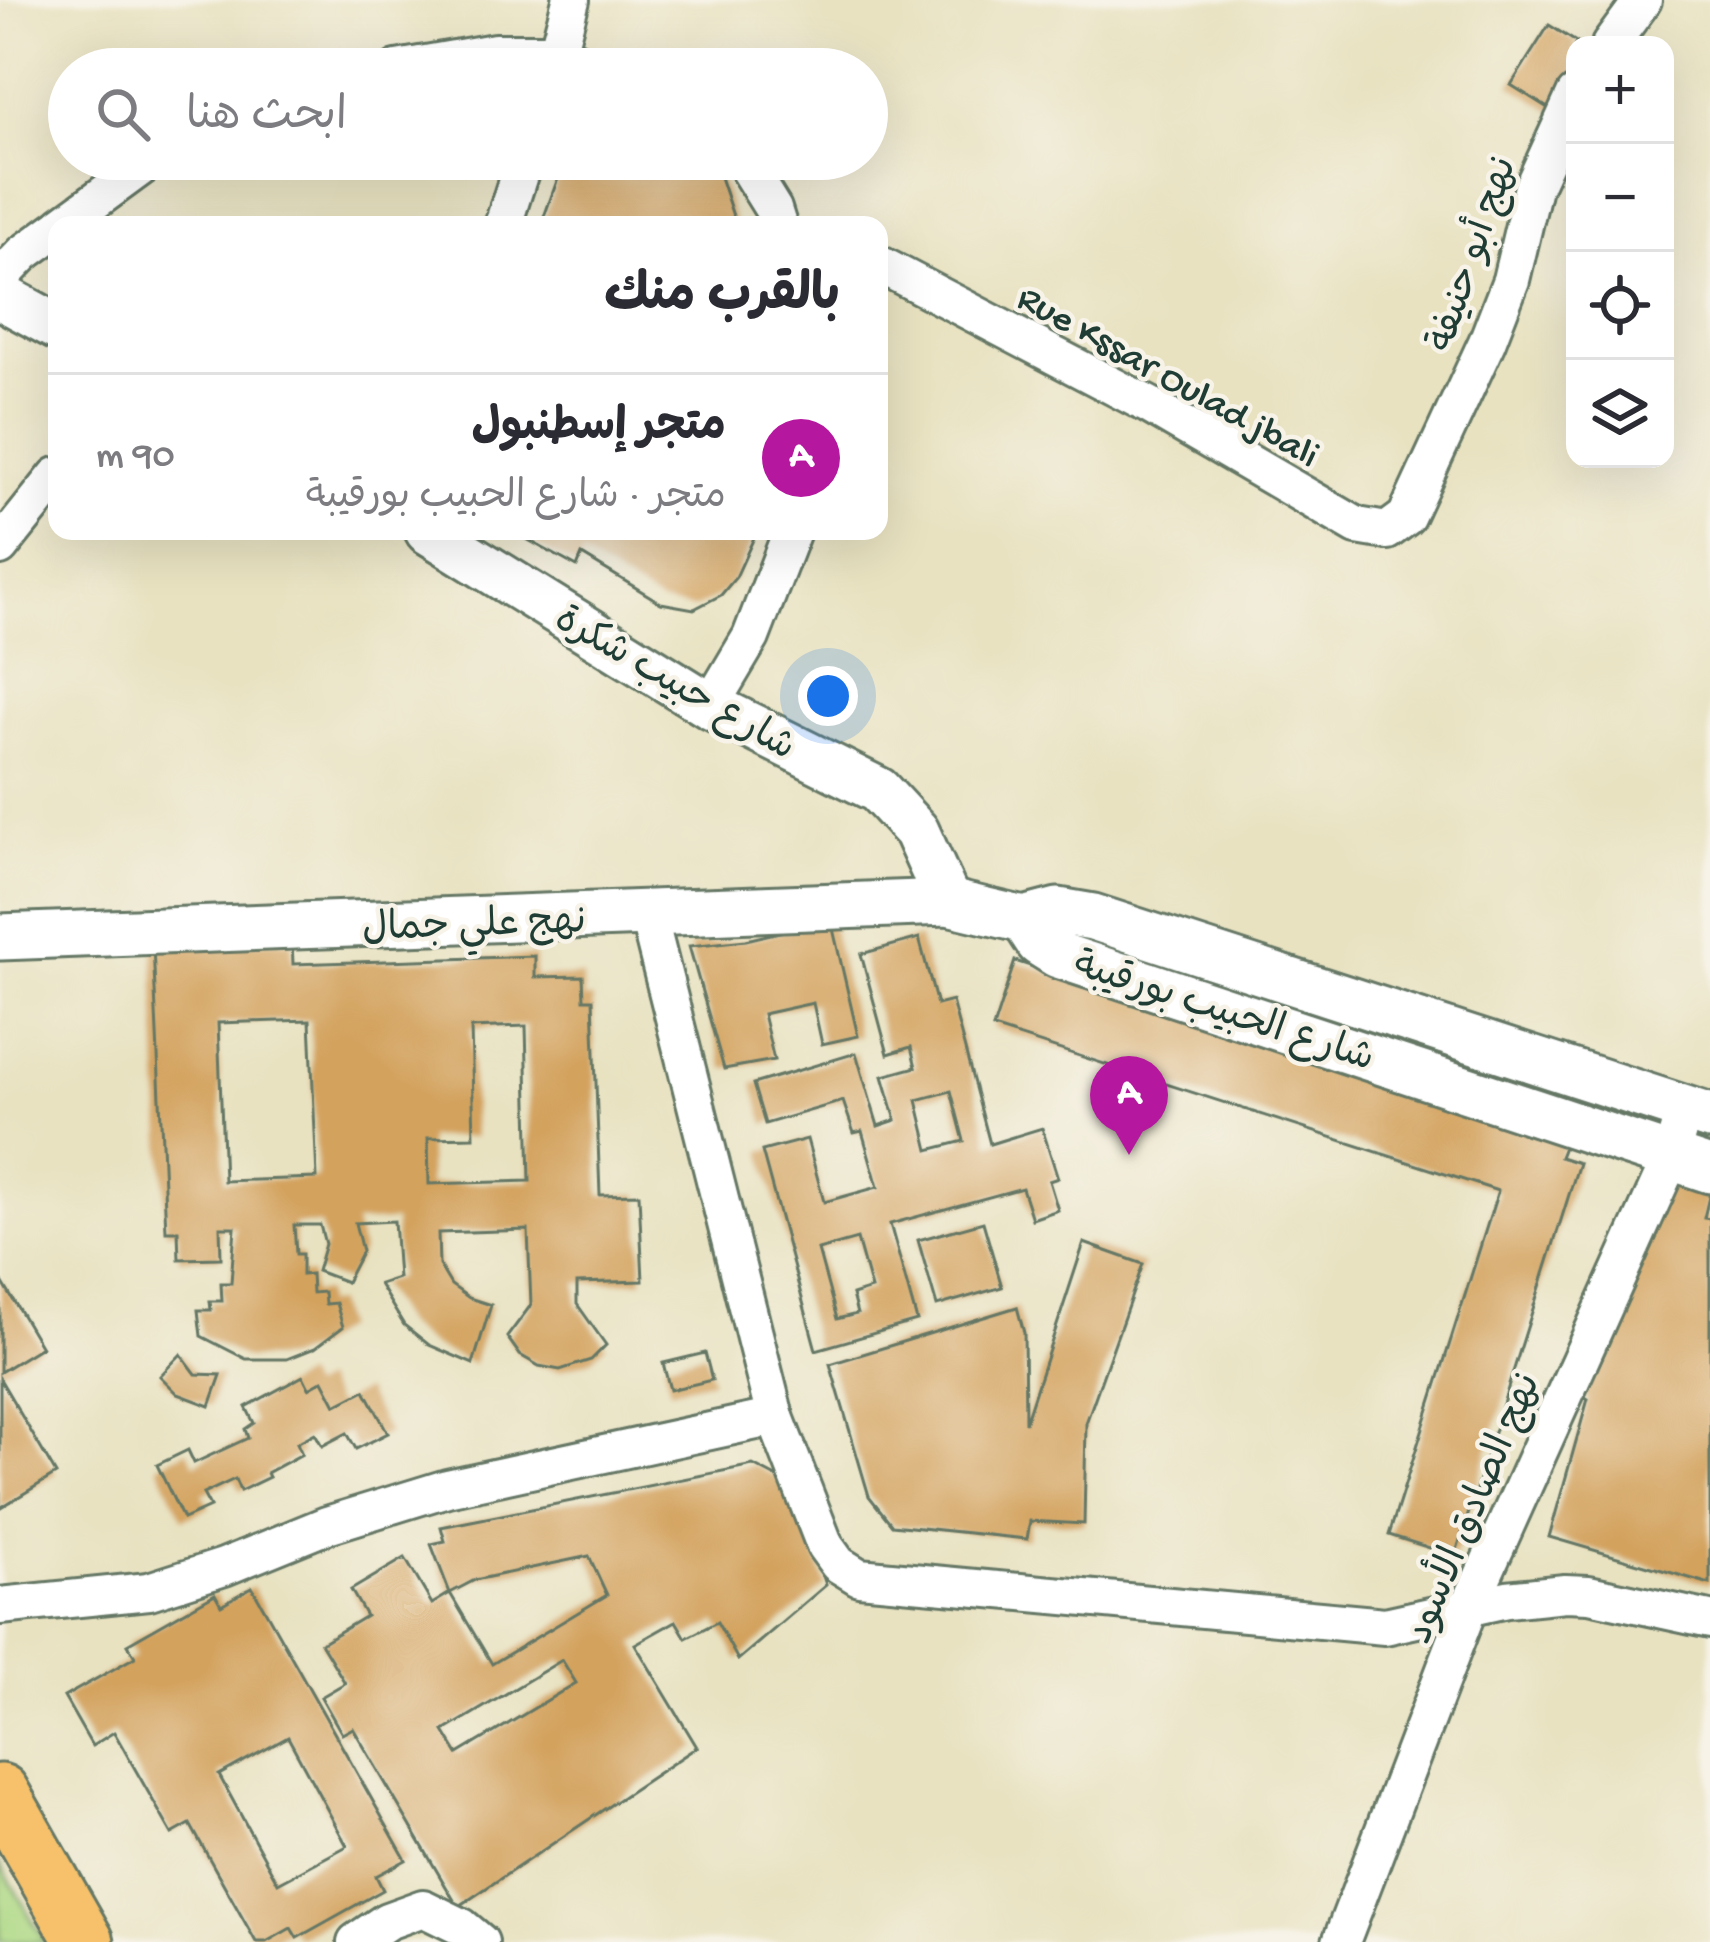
<!DOCTYPE html>
<html lang="ar">
<meta charset="utf-8">
<style>
body{margin:0;font-family:"Gochi Hand","Playpen Sans Arabic",sans-serif;background:#f2f2f3;color:#2b2b33;direction:rtl}
.controls{position:absolute;right:36px;top:36px;display:grid;overflow:hidden;border-radius:24px;box-shadow:0 12px 48px #0002}
.controls button{width:108px;height:108px;display:grid;place-items:center;padding:0;border:0;border-bottom:3px solid #e1e1e2;background:#fff;color:#2b2b33;font:60px sans-serif}
.you{position:absolute;left:828px;top:696px;width:42px;height:42px;margin:-30px;border:9px solid #fff;border-radius:50%;background:#1a73e8;box-shadow:0 0 0 18px #1a73e833}
.badge{display:grid;place-items:center;width:78px;height:78px;border-radius:50%;background:#b5179e;color:#fff;font-size:39px;font-weight:700}
.pin{position:absolute;translate:-50% -99px;filter:drop-shadow(0 3px 6px #0008)}
.pin::after{content:'';position:absolute;top:63px;width:42px;height:36px;background:inherit;clip-path:polygon(0 0,100% 0,50% 100%)}
.list{margin:0;padding:0;list-style:none}
h2{display:flex;justify-content:space-between;align-items:center;height:156px;margin:0;padding:0 48px;font-size:51px}
h2 small{font-size:39px;font-weight:400;color:#7c7c81}
.list li{display:grid;grid-template-columns:78px 1fr auto;gap:36px;align-items:center;box-sizing:border-box;height:168px;padding:0 48px;border-top:3px solid #e1e1e2}
.list b{display:block;font-size:45px;white-space:nowrap}
.list p{margin:0;font-size:39px;white-space:nowrap;color:#7c7c81}
.list em{font-size:39px;font-style:normal;color:#7c7c81}
.icon{flex:none;width:66px;height:66px;fill:none;stroke:currentColor;stroke-width:2;stroke-linecap:round;stroke-linejoin:round}
.map{position:relative;flex:none;width:1710px;height:1942px;overflow:hidden;direction:ltr}
.search{position:absolute;background:#fff;box-shadow:0 12px 48px #0002;left:48px;top:48px;width:840px;height:132px;display:flex;align-items:center;gap:30px;box-sizing:border-box;padding:0 42px;border-radius:66px;color:#7c7c81;font-size:45px}
.panel{position:absolute;background:#fff;box-shadow:0 12px 48px #0002;left:48px;top:216px;width:840px;height:324px;border-radius:24px;direction:rtl}
.map>svg:first-child{display:block}
</style>
<div class="map">
<svg width="1710" height="1942" viewBox="0 0 1710 1942">
<rect width="100%" height="100%" fill="#f7f3e8"/>
<filter id="ink" filterUnits="userSpaceOnUse"><feTurbulence type="fractalNoise" baseFrequency=".00833" numOctaves="2"/><feDisplacementMap in="SourceGraphic" scale="24" xChannelSelector="R" yChannelSelector="G"/><feConvolveMatrix kernelMatrix="1 2 1 2 8 2 1 2 1" color-interpolation-filters="sRGB"/></filter>
<filter id="wash" filterUnits="userSpaceOnUse"><feTurbulence type="fractalNoise" baseFrequency=".004" numOctaves="4" result="noise"/><feDisplacementMap in="SourceGraphic" scale="48" xChannelSelector="R" yChannelSelector="G"/><feGaussianBlur stdDeviation="2.7" result="paint"/><feColorMatrix in="noise" values="0 0 0 0 0 0 0 0 0 0 0 0 0 0 0 0 0 1.4 0 .05"/><feComposite in="paint" operator="in"/></filter>
<g filter="url(#wash)">
<rect width="100%" height="100%" fill="#e8e2c1"/>
<!-- green -->
<path fill="#aed985" stroke="#668b5c" stroke-width="3" d="M0,1864L45,1942H0Z"/>
<g id="blocks">
<!-- building -->
<g fill="#d3a25d" fill-rule="evenodd">
<path d="M1549,25L1581,45H1575V125L1511,85Z"/>
<path d="M565,159H714L736,225H541Z"/>
<path d="M512,531H757L736,577L721,595L694,609L661,603L582,555L577,567Z"/>
<path d="M831,920L858,1036L822,1044L813,1003L763,1014L774,1060L724,1069L689,946L746,940Z"/>
<path d="M919,938L937,1005L952,1001L990,1144L1042,1128L1058,1178L1049,1181L1058,1210L1032,1219L1022,1188L890,1224L917,1321L816,1350L762,1151L807,1139L824,1202L878,1187L862,1131L854,1133L843,1101L765,1124L753,1084L856,1053L878,1126L896,1120L883,1076L916,1067L911,1047L888,1054L861,954ZM951,1091L964,1141L929,1150L917,1100ZM857,1239L871,1289L852,1295L857,1314L837,1319L818,1250Z"/>
<path d="M292,941L293,964L535,956V977L583,976L584,999H593L600,1195L639,1194L643,1281L577,1283V1304L606,1345L591,1360L560,1370L539,1366L520,1355L507,1337L531,1305L528,1230L438,1233L439,1265L451,1285L469,1298L491,1305L473,1364L429,1345L404,1325L379,1284L398,1278L394,1221L355,1223L362,1251L346,1282L317,1271L325,1244L320,1225H294L296,1254H302V1275L311,1274L312,1293L324,1292L325,1304L336,1303L343,1327L315,1348L287,1359H246L201,1336L198,1310H211L210,1301H222L221,1283H231L235,1227H220L221,1258L179,1259L178,1231H166L153,946ZM310,1020L317,1178L224,1181L218,1023ZM526,1026L530,1181L429,1184L428,1138L474,1137L471,1028Z"/>
<path d="M1015,961L1567,1139L1560,1157L1579,1163L1455,1556L1389,1535L1498,1191L993,1028Z"/>
<path d="M1650,1173L1710,1192L1704,1218L1710,1219V1584L1549,1537L1588,1399L1582,1395Z"/>
<path d="M983,1222L1002,1287L937,1306L918,1240Z"/>
<path d="M1084,1243L1143,1264L1086,1423L1084,1524L1030,1521L1027,1539L892,1525L869,1496L830,1364L1017,1307L1024,1333L1025,1423Z"/>
<path d="M0,1278L41,1347L0,1372Z"/>
<path d="M705,1353L712,1380L670,1390L663,1363Z"/>
<path d="M181,1354L196,1374L221,1375L210,1406L178,1394L160,1376Z"/>
<path d="M303,1376L309,1388L323,1380L336,1405L365,1390L388,1433L356,1449L347,1433L322,1446L315,1433L297,1443L302,1454L267,1473L269,1477L240,1491L235,1479L203,1494L210,1507L183,1519L157,1465L188,1450L194,1463L248,1438L245,1429L254,1423L246,1407Z"/>
<path d="M0,1379L56,1474L0,1508Z"/>
<path d="M753,1465L793,1486L826,1585L738,1660L717,1622L686,1638L676,1621L635,1644L697,1747L458,1907L353,1728L342,1734L321,1697L345,1683L321,1643L366,1616L351,1590L405,1558L432,1604L450,1593L492,1664L607,1595L589,1556L475,1580L450,1593L431,1544L445,1541L441,1527ZM562,1660L576,1683L458,1754L444,1731Z"/>
<path d="M252,1587L406,1860L376,1876L383,1890L297,1938L291,1928L266,1942H256L190,1824L172,1834L114,1732L92,1746L64,1697L135,1657L127,1644L215,1594L221,1605ZM288,1737L347,1846L278,1883L219,1775Z"/>
</g>
</g>
</g>
<g filter="url(#ink)">
<use href="#blocks" fill-opacity="0" stroke="#657765" stroke-width="3"/>
<g fill="none" stroke-linecap="round" stroke-linejoin="round">
<!-- minor casing -->
<g stroke="#657765" stroke-width="42">
<g id="minor">
<path d="M1610,45L1643,0"/>
<path d="M397,69L495,52H558L595,69"/>
<path d="M553,69L571,0"/>
<path d="M742,159L773,209L778,225"/>
<path d="M62,225L152,159"/>
<path d="M503,225L524,159"/>
<path d="M879,264L1149,405L1357,526L1387,531L1406,517L1487,342L1511,280L1533,187L1575,95"/>
<path d="M0,278L24,253L57,229"/>
<path d="M0,547L57,476"/>
<path d="M710,706L751,637L792,531"/>
<path d="M648,915L775,1417L825,1546L838,1564L859,1577L1385,1626L1507,1599L1565,1593L1589,1594L1710,1620"/>
<path d="M0,1606L149,1591L224,1567L327,1525L447,1488L775,1417"/>
<path d="M356,1942L387,1921L423,1908L462,1927L480,1942"/>
<path d="M1341,1942L1469,1607L1671,1158L1684,1108"/>
</g>
</g>
<!-- tertiary casing -->
<g stroke="#657765" stroke-width="51">
<g id="tertiary">
<path d="M0,296L57,327"/>
<path d="M428,531L710,706L878,790L916,831L948,902"/>
<path d="M1024,920L1039,943L1058,955L1710,1170"/>
<path d="M0,937L948,902L1024,920L1058,911L1093,917L1710,1117"/>
</g>
</g>
<!-- primary casing -->
<g stroke="#657765" stroke-width="63">
<path id="primary" d="M0,1793L85,1942"/>
</g>
<!-- minor -->
<use href="#minor" stroke="#fff" stroke-width="36"/>
<!-- tertiary -->
<use href="#tertiary" stroke="#fff" stroke-width="45"/>
<!-- primary -->
<use href="#primary" stroke="#f6c16b" stroke-width="57"/>
</g>
</g>
<g text-anchor="middle" stroke-width="9" stroke-linejoin="round" paint-order="stroke">
<!-- street labels -->
<g font-size="39" fill="#1f3d34" stroke="#f7f3e8">
<text transform="translate(1469 253) rotate(-71)" y="14">نهج أبو حنيفة</text>
<text transform="translate(1170 373) rotate(29)" y="14">Rue Kssar Oulad jbali</text>
<text transform="translate(677 680) rotate(30)" y="14">شارع حبيب شكرة</text>
<text transform="translate(474 921) rotate(-2)" y="14">نهج علي جمال</text>
<text transform="translate(1225 1008) rotate(18)" y="14">شارع الحبيب بورقيبة</text>
<text transform="translate(1470 1507) rotate(-67)" y="14">نهج الصادق الأسود</text>
</g>
</g>
</svg>
<div class="controls">
<button>+</button>
<button>−</button>
<button><svg class="icon" aria-label="locate" viewBox="0 0 24 24"><circle cx="12" cy="12" r="6"/><path d="M12 2v4M12 18v4M2 12h4M18 12h4"/></svg></button>
<button><svg class="icon" aria-label="layers" viewBox="0 0 24 24"><path d="M12 4l9 5-9 5-9-5zM3 14l9 5 9-5"/></svg></button>
</div>
<div class="you"></div>
<div class="pin badge" style="left:1129px;top:1155px">A</div>
<div class="search"><svg class="icon" aria-label="search" viewBox="0 0 24 24"><circle cx="10" cy="10" r="6"/><path d="M15 15l6 6"/></svg>ابحث هنا</div>
<section class="panel">
<h2>بالقرب منك<small></small></h2>
<ul class="list">
<li><span class="badge">A</span><div><b>متجر إسطنبول</b><p>متجر · شارع الحبيب بورقيبة</p></div><em>90 m</em></li>
</ul>
</section>
</div>
